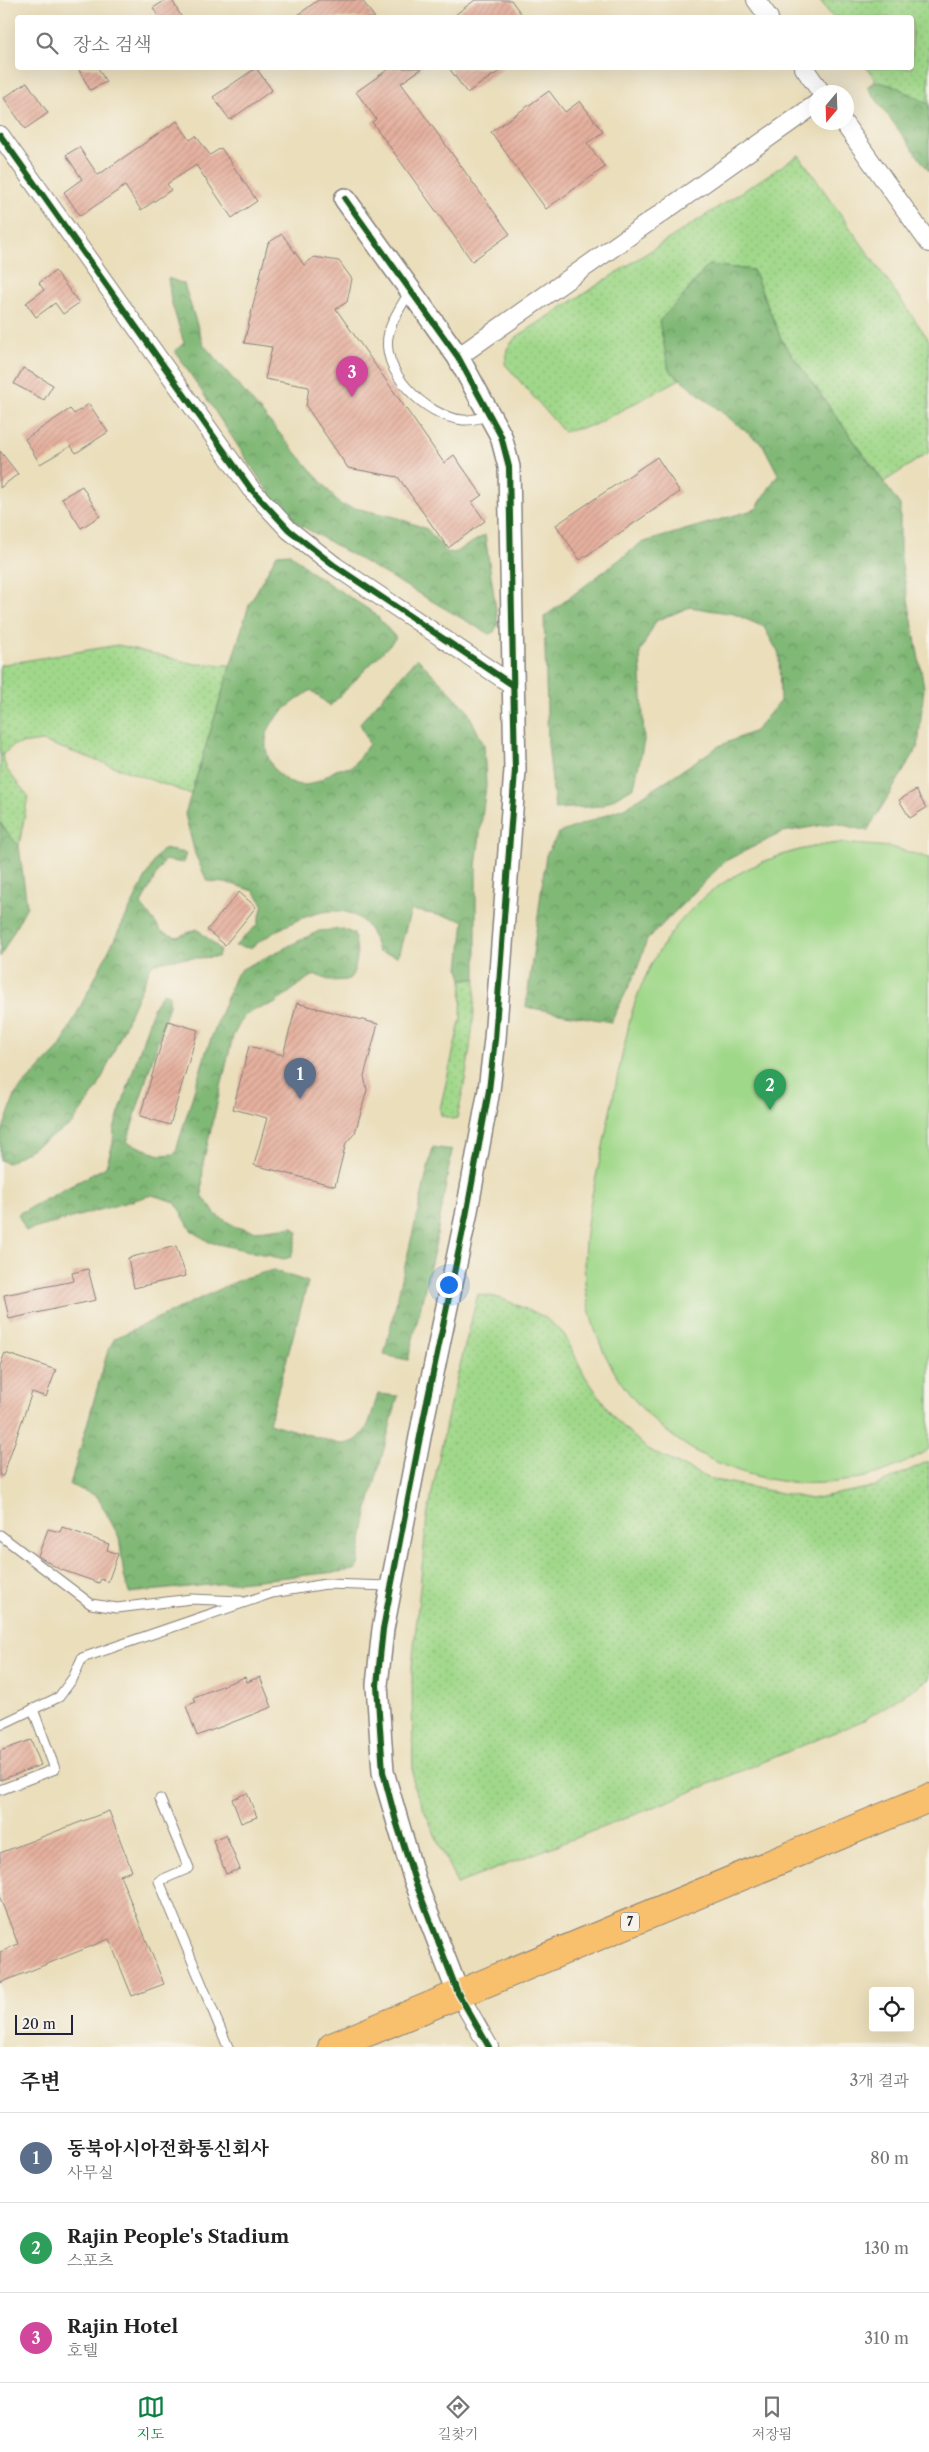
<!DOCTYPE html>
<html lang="ko">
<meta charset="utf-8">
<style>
body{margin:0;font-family:"Libre Caslon Text","Noto Serif KR",serif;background:#f2f2f2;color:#222}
.controls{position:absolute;right:15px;bottom:15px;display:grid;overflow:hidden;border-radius:5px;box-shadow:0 5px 20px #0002}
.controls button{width:45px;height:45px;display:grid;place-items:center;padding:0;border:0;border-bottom:1px solid #e0e0e0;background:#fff;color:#222;font:25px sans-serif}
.compass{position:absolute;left:809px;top:85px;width:45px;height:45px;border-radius:50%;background:#fff;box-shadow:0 5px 20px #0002;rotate:199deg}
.scale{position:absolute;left:15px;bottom:12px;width:58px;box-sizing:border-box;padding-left:5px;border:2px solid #22223b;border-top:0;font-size:14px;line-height:18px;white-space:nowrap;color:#22223b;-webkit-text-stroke:4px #f7f3e8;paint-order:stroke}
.you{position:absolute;left:448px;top:1284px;width:18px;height:18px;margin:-12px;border:4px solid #fff;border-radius:50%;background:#1a73e8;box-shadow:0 0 0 8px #1a73e833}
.badge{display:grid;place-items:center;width:32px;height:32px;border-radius:50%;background:#0b8043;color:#fff;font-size:16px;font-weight:700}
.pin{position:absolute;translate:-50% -41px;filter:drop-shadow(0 1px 2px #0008)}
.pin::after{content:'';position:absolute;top:26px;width:18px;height:15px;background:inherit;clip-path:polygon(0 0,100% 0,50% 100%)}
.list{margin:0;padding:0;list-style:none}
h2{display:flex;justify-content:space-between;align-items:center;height:65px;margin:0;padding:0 20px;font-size:21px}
h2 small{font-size:16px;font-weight:400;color:#767676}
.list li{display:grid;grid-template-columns:32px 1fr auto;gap:15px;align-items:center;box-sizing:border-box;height:90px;padding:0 20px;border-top:1px solid #e0e0e0}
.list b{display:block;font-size:19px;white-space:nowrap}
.list p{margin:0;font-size:16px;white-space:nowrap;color:#767676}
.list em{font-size:16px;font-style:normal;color:#767676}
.icon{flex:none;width:28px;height:28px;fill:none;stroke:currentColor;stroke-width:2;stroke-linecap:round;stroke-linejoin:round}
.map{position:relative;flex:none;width:929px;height:2047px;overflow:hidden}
.search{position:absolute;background:#fff;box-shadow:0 5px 20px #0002;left:15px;right:15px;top:15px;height:55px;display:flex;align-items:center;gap:12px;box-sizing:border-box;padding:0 18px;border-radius:5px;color:#767676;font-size:19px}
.sheet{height:335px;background:#fff}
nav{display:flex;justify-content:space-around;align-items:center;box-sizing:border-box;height:70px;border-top:1px solid #e0e0e0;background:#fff;font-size:14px;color:#767676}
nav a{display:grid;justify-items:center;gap:2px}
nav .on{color:#0b8043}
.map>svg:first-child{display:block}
</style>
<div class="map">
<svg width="929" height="2047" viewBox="0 0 929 2047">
<defs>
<pattern id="green-dots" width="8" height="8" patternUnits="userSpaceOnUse" patternTransform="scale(1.25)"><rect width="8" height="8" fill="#a0d88a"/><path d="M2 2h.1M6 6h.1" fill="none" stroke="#8ab978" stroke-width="1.8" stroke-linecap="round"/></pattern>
<pattern id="forest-crowns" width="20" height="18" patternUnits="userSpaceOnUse" patternTransform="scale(1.25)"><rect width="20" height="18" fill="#80b876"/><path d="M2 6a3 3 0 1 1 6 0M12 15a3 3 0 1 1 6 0" fill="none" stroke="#689562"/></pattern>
<pattern id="building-hatch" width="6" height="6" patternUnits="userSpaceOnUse" patternTransform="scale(1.25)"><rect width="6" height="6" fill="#e5b09e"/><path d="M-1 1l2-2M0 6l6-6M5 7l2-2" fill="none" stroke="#c49789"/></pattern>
</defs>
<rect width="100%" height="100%" fill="#f7f3e8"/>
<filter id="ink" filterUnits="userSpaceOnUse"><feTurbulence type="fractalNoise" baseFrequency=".02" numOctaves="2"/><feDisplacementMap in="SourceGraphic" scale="10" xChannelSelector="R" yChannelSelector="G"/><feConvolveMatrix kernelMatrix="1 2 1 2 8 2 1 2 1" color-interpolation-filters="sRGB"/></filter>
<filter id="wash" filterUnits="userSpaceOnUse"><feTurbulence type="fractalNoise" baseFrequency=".0096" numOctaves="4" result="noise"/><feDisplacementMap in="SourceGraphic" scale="20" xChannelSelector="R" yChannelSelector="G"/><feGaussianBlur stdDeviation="1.12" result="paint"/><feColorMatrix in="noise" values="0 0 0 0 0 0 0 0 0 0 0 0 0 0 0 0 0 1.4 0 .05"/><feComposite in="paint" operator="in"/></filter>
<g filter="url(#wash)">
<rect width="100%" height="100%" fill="#eadebb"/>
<!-- green -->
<g fill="url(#green-dots)" stroke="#617d62">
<path d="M820,0H929V157L867,68H912V18L832,17Z"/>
<path d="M799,155L929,340V452L884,482L782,341L753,270L708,265L685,294L669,370L680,379L594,425L564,432L505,364L507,349L515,338Z"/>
<path d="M118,645L195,664L231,665L191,794L42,741L14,745L2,755L7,770L28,796L19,846L0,823V665Z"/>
<path d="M462,979H476C474,1026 468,1072 457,1118L452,1119L441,1115L440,1109L461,1018Z"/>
<path d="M478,1294L500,1298L543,1316L564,1334L585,1376L615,1419L647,1449L710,1479L811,1499L873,1487L929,1461V1679L864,1720L652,1808L457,1884L413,1785L412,1667L427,1517L449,1409Z"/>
</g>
<!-- forest -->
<g fill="url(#forest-crowns)" stroke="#516d58">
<path d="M874,81L895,86L929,104V171L867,87Z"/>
<path d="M708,265L753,270L782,341L900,505V555L924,687L918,747L867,831L835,823L783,832L725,861L647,940L636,972L611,1022L526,1007L546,855L559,833L626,807L719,746L755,731L780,701L779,654L764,627L734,614L690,607L656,621L640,652L644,741L634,787L601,806L555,809L548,744L544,617L641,543L756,509L778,474L763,445L669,370L659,321L685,294Z"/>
<path d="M168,278L184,284L203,344L341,505L395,517L427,529L446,552L454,553L485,535L498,623L494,632L489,634L295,522L277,505L175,351L184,343L171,301Z"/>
<path d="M290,553L311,572L374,613L396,638L330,706L311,690C297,700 282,709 272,723C256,747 273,782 301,785C315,786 325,776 336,770C341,768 347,768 352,767L369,744L360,723L417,658L466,708L484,745L486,785L476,866V979H462L459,969L464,920L411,910L398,956L378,952C361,878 289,921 250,948L235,946L258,924L263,904L254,891L232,884L207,881L195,854L185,814L249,605L277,554Z"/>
<path d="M0,823L19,846L27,906L0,957Z"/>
<path d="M163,849L186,853L183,863L164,860L141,904L162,932L177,937L197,929L220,949L218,957L172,959L152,964L98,1087L72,1124L8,1163L0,1160V1137L16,1093L60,1047L155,859Z"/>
<path d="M343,929L354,934C358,952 359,965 349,980L331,981L316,975L308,978L274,1004L255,1009L244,1016L233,1036L203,1163L202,1195L216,1215L236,1227L255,1231L293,1227L298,1232L291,1257L284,1259L209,1242L191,1230L175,1202L152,1195L26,1231L18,1214L106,1167L113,1143L114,1129L154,1006L163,993L169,995V1005L127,1142L160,1155L175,1154L206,1052L235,976L242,969L319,931Z"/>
<path d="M433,1147L452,1150L435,1246L408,1360L384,1355Z"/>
<path d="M273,1270L308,1282L269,1423L340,1444C369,1444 370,1416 378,1394L398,1396L367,1512L357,1570L129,1593L124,1576L119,1537L97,1496L70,1485L108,1350L115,1338L244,1278Z"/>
</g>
<!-- pitch -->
<path fill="#a0d88a" stroke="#617d62" d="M839,843L891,847L929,858V1449C792,1538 600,1444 585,1282C581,1237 592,1194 602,1151C611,1106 621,1060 631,1015C662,913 733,855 839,843Z"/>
<g id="blocks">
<!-- building -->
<g fill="url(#building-hatch)">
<path d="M166,0H172L182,18H159L153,8Z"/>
<path d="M318,0H362L375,18H294Z"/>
<path d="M475,0H511L524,18H451Z"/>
<path d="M78,68H98L106,82L90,90Z"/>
<path d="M256,68L272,90L230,120L213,97Z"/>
<path d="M390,68H423L401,83L510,234L472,261L372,122L376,119L356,92Z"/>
<path d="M449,68H504L467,93Z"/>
<path d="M27,82L48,113L25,129L4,98Z"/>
<path d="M549,91L565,112L580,101L603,132L587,143L605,167L546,209L491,132Z"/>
<path d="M177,121L190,140L196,136L210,155L221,148L257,201L232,218L196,165L167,184L171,190L141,210L125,186L80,216L64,192L82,179L66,155L79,147L98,175Z"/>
<path d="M282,234L304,265L314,257L339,261L352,279L347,302L336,309L444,463L454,455L482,495L472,502L485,521L448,548L398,477L348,468L306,406L309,387L265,379L272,347L244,343L268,243Z"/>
<path d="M55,271L79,303L63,314L55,303L36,317L26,303L44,290L39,283Z"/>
<path d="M23,368L53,385L44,400L14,384Z"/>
<path d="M89,404L108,432L76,453L71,446L40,464L25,439L70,409L74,414Z"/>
<path d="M0,451L18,474L0,488Z"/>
<path d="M657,457L680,492L580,560L556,525Z"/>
<path d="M82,486L100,516L81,528L62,498Z"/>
<path d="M916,790L926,808L910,818L899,800Z"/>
<path d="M239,892L256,907L225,945L207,930Z"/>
<path d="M297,1003L378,1024L364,1076L367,1090L355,1133L346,1143L335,1186L254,1165L267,1118L233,1109L249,1046L283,1055Z"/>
<path d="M168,1021L198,1030L170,1125L140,1116Z"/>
<path d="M176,1246L186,1276L134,1288L128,1258Z"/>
<path d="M88,1269L96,1300L9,1319L4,1295L74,1281L72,1273Z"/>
<path d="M5,1353L56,1370L46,1397L32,1392L3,1476H0V1366Z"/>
<path d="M62,1527L109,1544L107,1550L118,1554L108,1582L101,1579L99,1583L59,1569L38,1556L48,1529L60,1532Z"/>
<path d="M245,1677L247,1682L260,1677L272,1707L197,1736L186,1706L196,1702L194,1697Z"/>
<path d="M31,1740L41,1765L0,1780V1751Z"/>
<path d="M247,1793L257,1817L241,1823L232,1799Z"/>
<path d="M109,1811L132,1871L120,1875L164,1984L132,1996L109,1939L0,1983V1952L18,1944L0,1898V1853Z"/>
<path d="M226,1835L240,1869L226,1874L213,1840Z"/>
</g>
</g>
</g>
<g filter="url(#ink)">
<use href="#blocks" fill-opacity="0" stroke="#86807b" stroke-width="1"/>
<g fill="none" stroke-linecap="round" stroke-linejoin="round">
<!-- service casing -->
<g stroke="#86807b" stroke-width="11">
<g id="service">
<path d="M411,290C403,303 393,317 389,332C378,370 426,417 463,420C471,421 481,417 490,416"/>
<path d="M0,1535L91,1604L117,1608L191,1599L241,1601"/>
<path d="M0,1725L59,1697L73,1678L82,1658L272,1593L326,1584L390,1586"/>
<path d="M0,1790L55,1769L33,1709"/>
<path d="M160,1799L189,1868L159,1881L228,2047"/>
</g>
</g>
<!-- minor casing -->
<g stroke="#86807b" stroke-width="20">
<g id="minor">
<path d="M756,0L769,18"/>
<path d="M804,68L821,92"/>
<path d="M843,122L929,243"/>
<path d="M0,135L251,489L289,530L335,566L514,686"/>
<path d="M458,357L816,104"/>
<path d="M458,1993L489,2047"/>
</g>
</g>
<!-- tertiary casing -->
<g stroke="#86807b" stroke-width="24">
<path id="tertiary" d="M345,199L458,357L501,436L509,467L515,770L495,1039L489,1090L466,1216L424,1416L383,1629L377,1685L383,1772L415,1881L458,1993"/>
</g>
<!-- trunk casing -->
<g stroke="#86807b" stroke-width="30">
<path id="trunk" d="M332,2047L929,1798"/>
</g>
<!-- service -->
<use href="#service" stroke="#fff" stroke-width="9"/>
<!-- minor -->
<use href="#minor" stroke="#fff" stroke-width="18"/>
<!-- tertiary -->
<use href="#tertiary" stroke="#fff" stroke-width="21"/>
<!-- trunk -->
<use href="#trunk" stroke="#f8bf6c" stroke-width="28"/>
<!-- cycleway casing -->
<g stroke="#f7f3e8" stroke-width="9">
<g id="cycleway">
<path d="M0,135L251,489L289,530L335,566L514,686"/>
<path d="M345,199L458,357L501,436L509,467L515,770L495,1039L489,1090L466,1216L424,1416L383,1629L377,1685L383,1772L396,1821L415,1881L458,1993L489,2047"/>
</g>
</g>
<!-- cycleway -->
<use href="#cycleway" stroke="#1b5e20" stroke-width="6"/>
</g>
</g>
<g text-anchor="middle" stroke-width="4.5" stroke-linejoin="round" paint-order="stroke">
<!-- shield labels -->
<rect fill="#f7f3e8" stroke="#62616f" stroke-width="1" x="621" y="1912.5" width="18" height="19" rx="4"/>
<g font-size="12" font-weight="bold" fill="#22223b">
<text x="630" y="1926">7</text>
</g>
</g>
</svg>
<div class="controls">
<button><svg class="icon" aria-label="locate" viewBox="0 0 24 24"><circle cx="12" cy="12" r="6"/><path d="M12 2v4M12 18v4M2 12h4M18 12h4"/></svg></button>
</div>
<svg class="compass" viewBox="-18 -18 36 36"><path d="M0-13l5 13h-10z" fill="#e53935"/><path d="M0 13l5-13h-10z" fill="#767676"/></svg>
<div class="scale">20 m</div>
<div class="you"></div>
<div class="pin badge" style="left:300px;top:1099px;background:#5c6f8a">1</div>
<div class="pin badge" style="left:770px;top:1110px;background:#2e9e5b">2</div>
<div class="pin badge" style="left:352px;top:397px;background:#d1479c">3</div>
<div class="search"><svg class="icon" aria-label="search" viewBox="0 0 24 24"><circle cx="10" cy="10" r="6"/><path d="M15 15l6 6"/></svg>장소 검색</div>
</div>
<section class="sheet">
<h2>주변<small>3개 결과</small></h2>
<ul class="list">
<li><span class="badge" style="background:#5c6f8a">1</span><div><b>동북아시아전화통신회사</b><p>사무실</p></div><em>80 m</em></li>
<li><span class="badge" style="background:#2e9e5b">2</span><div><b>Rajin People's Stadium</b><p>스포츠</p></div><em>130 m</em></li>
<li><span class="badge" style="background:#d1479c">3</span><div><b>Rajin Hotel</b><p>호텔</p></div><em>310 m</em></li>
</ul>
</section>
<nav>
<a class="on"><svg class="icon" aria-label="map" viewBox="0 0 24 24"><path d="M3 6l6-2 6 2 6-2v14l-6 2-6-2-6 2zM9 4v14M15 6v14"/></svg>지도</a>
<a><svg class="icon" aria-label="directions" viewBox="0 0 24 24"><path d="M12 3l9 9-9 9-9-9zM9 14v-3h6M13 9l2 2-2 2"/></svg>길찾기</a>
<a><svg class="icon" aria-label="saved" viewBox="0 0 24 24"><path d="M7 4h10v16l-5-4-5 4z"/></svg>저장됨</a>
</nav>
